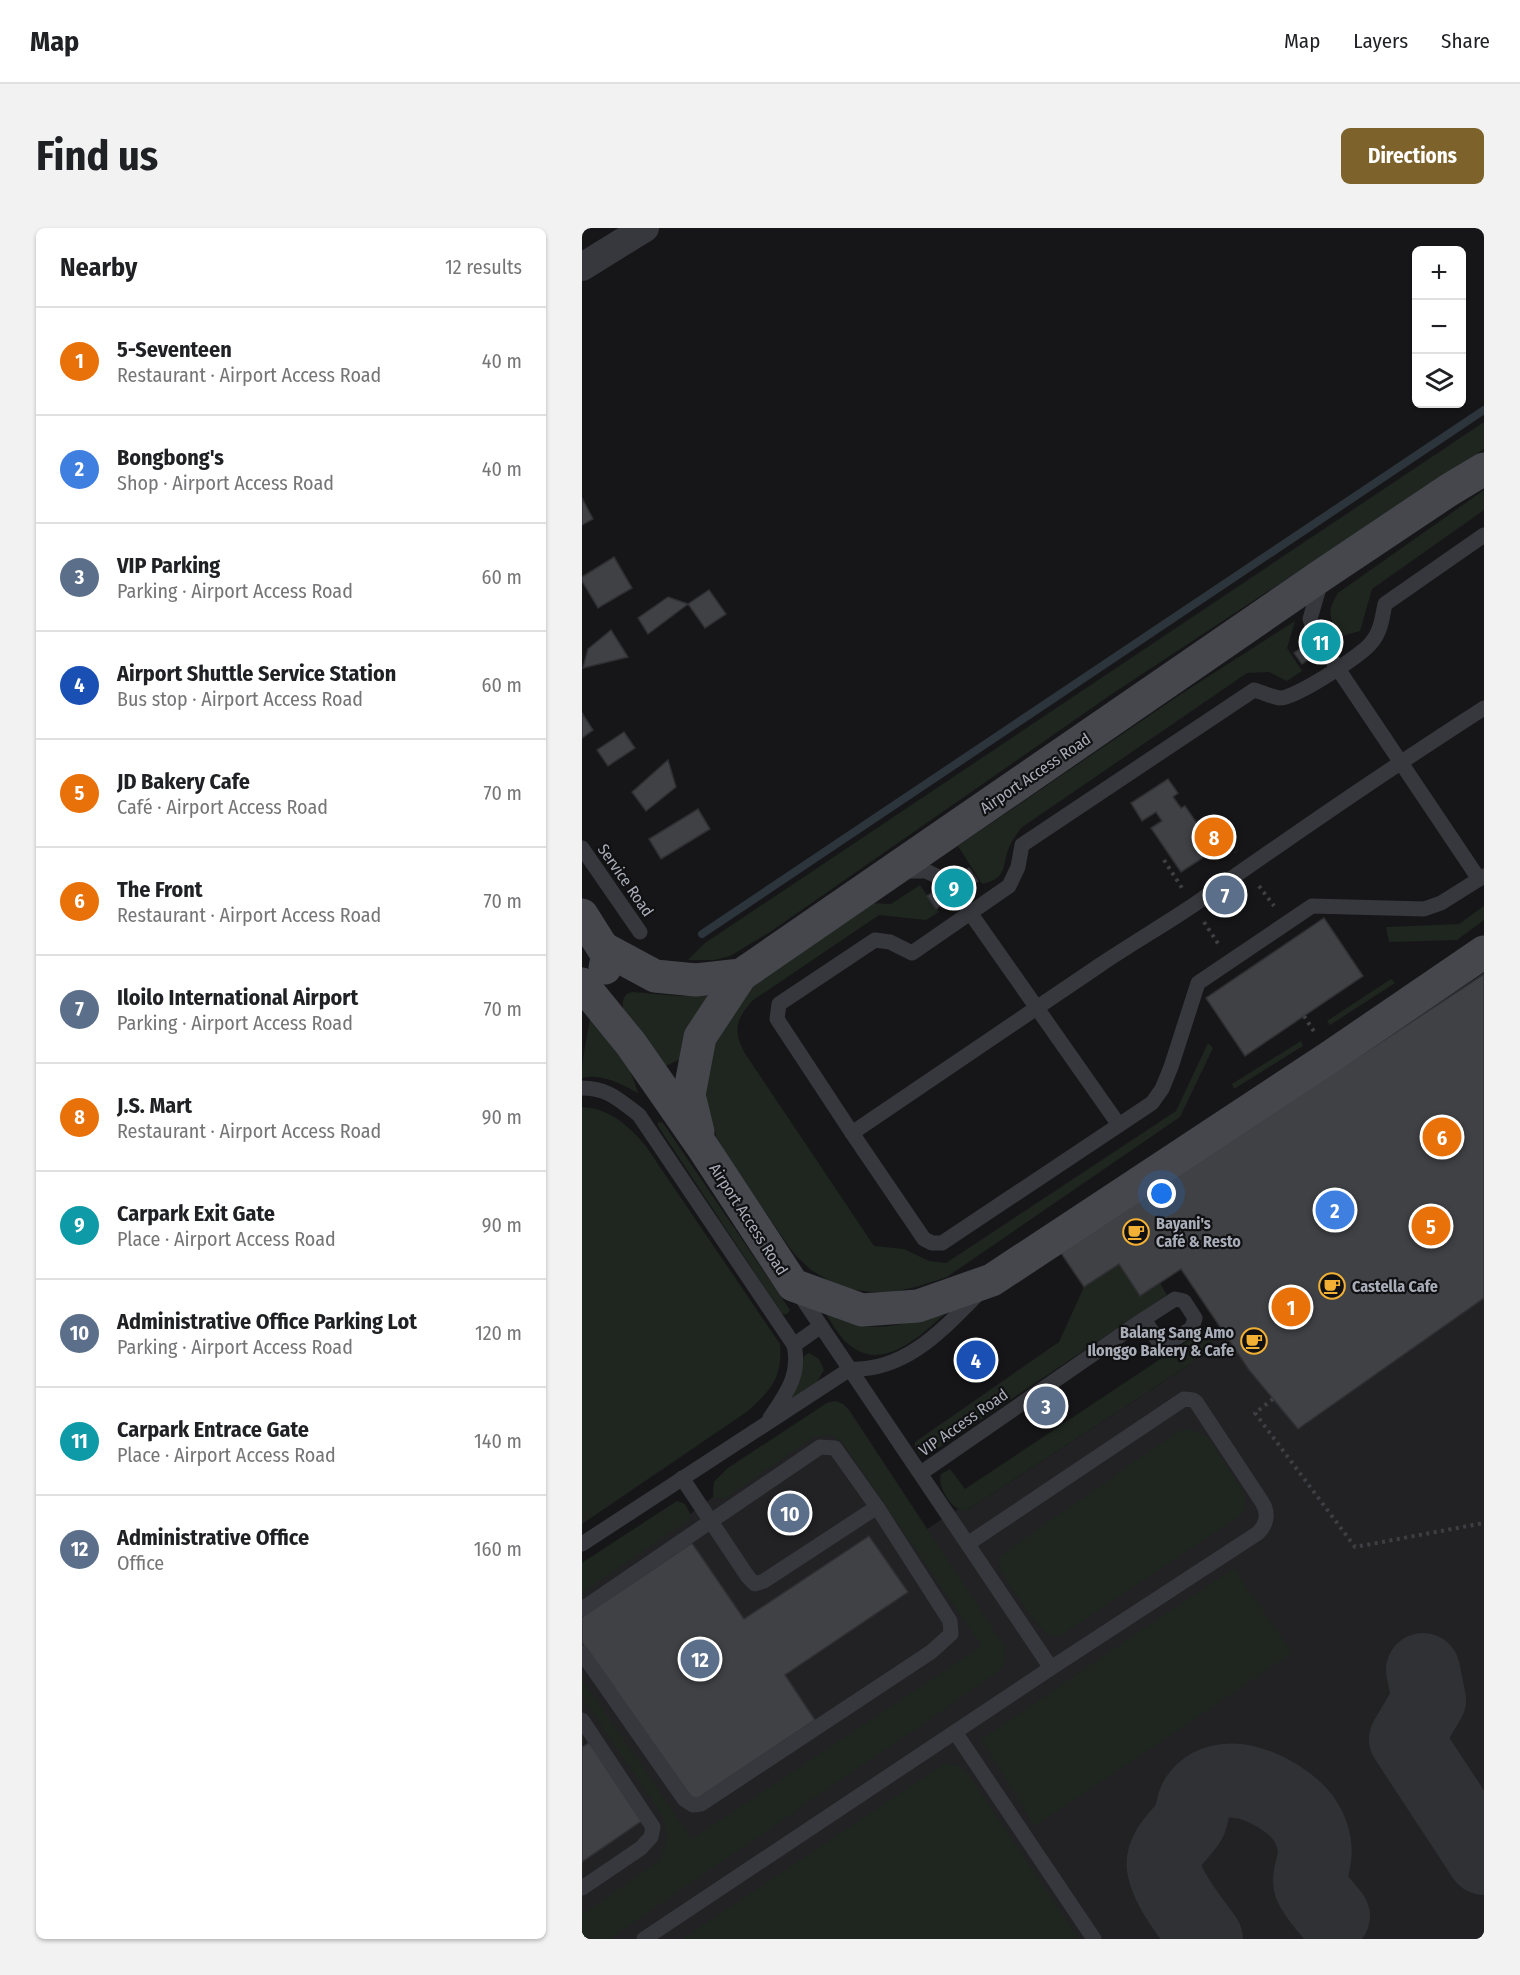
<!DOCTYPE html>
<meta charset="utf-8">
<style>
body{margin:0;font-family:"Fira Sans Condensed",sans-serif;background:#f2f2f2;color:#202124}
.controls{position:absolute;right:18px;top:18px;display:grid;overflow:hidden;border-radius:9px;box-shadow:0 2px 4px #0004}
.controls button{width:54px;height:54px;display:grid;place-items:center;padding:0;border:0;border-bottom:2px solid #e0e0e0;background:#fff;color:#202124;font:30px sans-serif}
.you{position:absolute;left:580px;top:966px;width:21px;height:21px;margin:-15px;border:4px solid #fff;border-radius:50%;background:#1a73e8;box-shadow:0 0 0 9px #1a73e833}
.badge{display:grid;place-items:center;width:39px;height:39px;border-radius:50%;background:#7e622b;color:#fff;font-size:20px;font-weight:700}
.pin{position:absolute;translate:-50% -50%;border:3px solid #fff;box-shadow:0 2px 6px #0006}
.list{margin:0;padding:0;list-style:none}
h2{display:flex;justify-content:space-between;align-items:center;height:78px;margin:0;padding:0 24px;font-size:26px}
h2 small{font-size:20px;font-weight:400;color:#757577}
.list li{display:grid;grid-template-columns:39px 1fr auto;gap:18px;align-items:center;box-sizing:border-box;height:108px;padding:0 24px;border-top:2px solid #e0e0e0}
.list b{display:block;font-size:22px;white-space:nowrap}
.list p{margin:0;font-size:20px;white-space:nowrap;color:#757577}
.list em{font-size:20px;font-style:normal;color:#757577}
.icon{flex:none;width:33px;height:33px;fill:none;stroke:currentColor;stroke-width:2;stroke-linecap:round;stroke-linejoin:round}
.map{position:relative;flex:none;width:902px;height:1711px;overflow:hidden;border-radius:9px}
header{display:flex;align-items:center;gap:36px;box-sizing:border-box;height:84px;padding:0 30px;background:#fff;border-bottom:2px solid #e0e0e0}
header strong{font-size:28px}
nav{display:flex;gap:33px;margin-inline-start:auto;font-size:21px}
.intro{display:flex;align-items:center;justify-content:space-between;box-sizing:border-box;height:144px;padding:0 36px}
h1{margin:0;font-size:42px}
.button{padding:15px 27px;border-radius:9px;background:#7e622b;color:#fff;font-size:21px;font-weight:700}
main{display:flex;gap:36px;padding:0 36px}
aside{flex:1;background:#fff;border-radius:9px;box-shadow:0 2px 4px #0004}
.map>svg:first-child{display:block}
</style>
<header>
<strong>Map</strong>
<nav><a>Map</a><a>Layers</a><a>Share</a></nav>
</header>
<div class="intro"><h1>Find us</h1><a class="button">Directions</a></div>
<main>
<aside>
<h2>Nearby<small>12 results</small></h2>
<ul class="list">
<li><span class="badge" style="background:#e8710a">1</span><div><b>5-Seventeen</b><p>Restaurant · Airport Access Road</p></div><em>40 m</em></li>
<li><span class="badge" style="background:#3f7fe0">2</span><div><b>Bongbong's</b><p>Shop · Airport Access Road</p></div><em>40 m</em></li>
<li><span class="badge" style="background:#5c6f8a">3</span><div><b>VIP Parking</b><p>Parking · Airport Access Road</p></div><em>60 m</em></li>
<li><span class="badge" style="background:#1a4fb4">4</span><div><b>Airport Shuttle Service Station</b><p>Bus stop · Airport Access Road</p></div><em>60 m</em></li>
<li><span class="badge" style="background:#e8710a">5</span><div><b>JD Bakery Cafe</b><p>Café · Airport Access Road</p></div><em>70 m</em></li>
<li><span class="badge" style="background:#e8710a">6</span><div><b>The Front</b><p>Restaurant · Airport Access Road</p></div><em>70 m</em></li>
<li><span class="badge" style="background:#5c6f8a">7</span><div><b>Iloilo International Airport</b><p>Parking · Airport Access Road</p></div><em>70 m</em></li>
<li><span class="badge" style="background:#e8710a">8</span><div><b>J.S. Mart</b><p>Restaurant · Airport Access Road</p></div><em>90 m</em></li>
<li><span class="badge" style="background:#0f9aa8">9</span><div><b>Carpark Exit Gate</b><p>Place · Airport Access Road</p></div><em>90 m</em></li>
<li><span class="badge" style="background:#5c6f8a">10</span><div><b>Administrative Office Parking Lot</b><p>Parking · Airport Access Road</p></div><em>120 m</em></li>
<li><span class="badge" style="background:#0f9aa8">11</span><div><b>Carpark Entrace Gate</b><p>Place · Airport Access Road</p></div><em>140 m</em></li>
<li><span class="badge" style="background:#5c6f8a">12</span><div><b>Administrative Office</b><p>Office</p></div><em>160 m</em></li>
</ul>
</aside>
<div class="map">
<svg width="902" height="1711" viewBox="0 0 902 1711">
<rect width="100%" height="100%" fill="#161618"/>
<!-- built -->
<path fill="#222225" d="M902,746V1711H0V1335L95,1273L103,1276L108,1286L131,1269L132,1254L146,1240L245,1175L253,1173L261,1176L267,1182L345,1301L376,1281L385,1282L610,1135L631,1112L641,1104L599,1041L558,1068L537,1036L502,1059L479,1025Z"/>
<!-- green -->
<g fill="#1e261f">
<path d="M902,194V221L530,466L188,704L148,728L132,732H106L123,715Z"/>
<path d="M902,262V282L790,361L778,403L760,408C747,390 744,385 756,365Z"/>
<path d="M713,393L705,420L720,443L705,453L687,444L665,445L439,600C436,605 431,611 428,617C419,637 427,650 400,656L376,618L599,466Z"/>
<path d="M338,657L357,684L344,692L297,687L170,773C154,792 151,801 162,824L292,1018L322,1021L347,1033L364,1035L594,883L626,815L631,820L598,889L365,1049L334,1059L310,1064H289L267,1061L249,1054L229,1042L212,1026L151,938L135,910L126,881L122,852L126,825L166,760L287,675L309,676Z"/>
<path d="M902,678V692L875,712L807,714L804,699L877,696Z"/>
<path d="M809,751L813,755L748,797L745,793Z"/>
<path d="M51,764L97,768H129L98,831L78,841L41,780C40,772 42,765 51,764Z"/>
<path d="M8,790C31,809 48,837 56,865C39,856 20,845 0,850C0,829 5,810 8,790Z"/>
<path d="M719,813L721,818L652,861L650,856Z"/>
<path d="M0,879C27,880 47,898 63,917L198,1116C201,1149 189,1162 166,1183L0,1296Z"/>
<path d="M76,894L81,895L208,1082L205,1086H200L76,898Z"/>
<path d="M537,1036L558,1068L578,1055L585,1067L355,1221L346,1226H338L333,1221V1214L477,1114L502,1059Z"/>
<path d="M242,1083C250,1087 259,1092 268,1095C300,1105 336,1093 366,1083C338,1108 297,1150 261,1111C254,1103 248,1092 242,1083Z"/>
<path d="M625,1100L631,1112L610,1135L385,1282C382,1282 378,1282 375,1280C366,1275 355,1256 359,1246L368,1241L383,1261Z"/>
<path d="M227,1125L237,1131L242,1142L235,1154L203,1176L220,1140L222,1128Z"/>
<path d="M253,1173L261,1176L267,1182L422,1418C425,1429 424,1437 415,1445L27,1711H0V1686L79,1632L85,1608L80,1587L0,1469V1451L110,1611L396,1421L398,1416L260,1214L250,1207L232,1209L142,1271L131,1269L132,1254L146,1240L245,1175Z"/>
<path d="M606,1201L616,1204L628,1211L663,1267V1279L659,1287L484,1404C478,1408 473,1410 466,1406C456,1400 419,1348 417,1336C417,1332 418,1330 419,1327L595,1204Z"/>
<path d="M95,1273L103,1276L108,1286L107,1291L0,1365V1335Z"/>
<path d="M652,1340L710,1425L453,1598L399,1511Z"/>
<path d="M363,1535L377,1538L388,1549L497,1711H100Z"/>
</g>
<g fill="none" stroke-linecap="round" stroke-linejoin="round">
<!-- stream -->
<path stroke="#2c353c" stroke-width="8" d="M120,706L902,182"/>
<!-- taxiway -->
<g stroke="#303135" stroke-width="74">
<path d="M841,1442L847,1472L824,1511L902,1630"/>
<path d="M624,1711C611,1692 586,1663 582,1640C579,1623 595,1610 605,1597C612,1589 609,1576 616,1568C641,1535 696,1562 717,1585C728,1597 735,1615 732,1631C731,1640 726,1650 729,1658C733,1668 744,1679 751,1688"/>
</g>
</g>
<!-- building -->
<g fill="#404145" stroke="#303034" stroke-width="1.5">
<path d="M0,270L11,291L0,297Z"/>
<path d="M32,329L50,360L16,380L0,353V349Z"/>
<path d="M127,362L144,386L123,400L106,376Z"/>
<path d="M86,369L106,376L66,406L56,390Z"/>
<path d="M751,397L760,408L720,436L712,425Z"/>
<path d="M29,402L46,429L1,440L6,421Z"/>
<path d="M0,485L11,502L0,510Z"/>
<path d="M42,504L53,520L26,538L15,522Z"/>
<path d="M86,532L94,559L64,583L50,564Z"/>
<path d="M586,551L596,565L591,569L599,580L603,578L633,622L599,644L569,600L580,593L574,584L560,593L549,575Z"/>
<path d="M116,581L128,601L79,631L67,611Z"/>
<path d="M387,640L396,653L354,681L345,668Z"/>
<path d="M742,690L781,748L663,828L624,770Z"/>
<path d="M902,746V1070L716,1201L667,1142L599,1041L558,1068L537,1036L502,1059L479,1025Z"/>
<path d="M287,1308L326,1364L203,1447L233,1492L112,1573L0,1415V1389L110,1315L162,1391Z"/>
<path d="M8,1514L61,1592L0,1634V1519Z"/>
</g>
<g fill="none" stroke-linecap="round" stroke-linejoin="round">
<!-- path -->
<g stroke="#3d3f44" stroke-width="4" stroke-dasharray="3 4.5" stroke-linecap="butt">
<path d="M632,593L654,624"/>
<path d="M582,632L600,660"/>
<path d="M677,658L692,678"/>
<path d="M622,694L637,717"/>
<path d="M722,788L733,805"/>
<path d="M691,1171L673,1185L773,1319L902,1295"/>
</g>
<!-- lane -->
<g stroke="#37383d" stroke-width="15">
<path d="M902,307L803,376C800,390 799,404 789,415C780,427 712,471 698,470C690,469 680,464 672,462L440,617L436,639L427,658L330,725L308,714L293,712L197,776L195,791L270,905L342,1011L350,1015H360L570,875L580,861L589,839L616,755L730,678L842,681L859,675L902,648"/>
<path d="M734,408L728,391L739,353"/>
<path d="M742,420L897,651"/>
<path d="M0,620L58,704"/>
<path d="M318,643H344L367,654"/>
<path d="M377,666L389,686L537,897"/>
<path d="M0,860C26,860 37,872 57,887L212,1117C219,1147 204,1166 188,1190"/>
<path d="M270,905C352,849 435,794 518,737C549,716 582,697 613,676C708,609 804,543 902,480"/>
<path d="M216,1064L469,1440L676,1305C685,1296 687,1285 680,1274L614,1174L611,1172L602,1171L387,1315"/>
<path d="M212,1117L239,1098"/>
<path d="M339,1245L562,1091L593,1071L602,1073L613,1090L610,1100L585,1116L576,1113L562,1091"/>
<path d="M100,1250L166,1349L173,1356L182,1353L295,1279"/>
<path d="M0,1316L268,1141C324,1144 362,1100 398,1064"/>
<path d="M0,1381L238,1219L253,1220L295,1279L368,1393L369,1406L349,1424L119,1576L111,1577L102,1571L0,1425"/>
<path d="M0,1492L71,1599L69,1609L59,1620L0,1660"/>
<path d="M373,1504L512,1711"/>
<path d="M62,1711L469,1440"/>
</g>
<!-- street -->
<path stroke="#37383d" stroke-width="28" d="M0,39L63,0"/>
<!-- secondary -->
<g stroke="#45474d" stroke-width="33">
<path d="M0,687L24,725L25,730L23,740"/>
<path d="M21,720L73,748L114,752L159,747"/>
<path d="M0,756L49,816L120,918L211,1057L280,1082L336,1078L410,1052L748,829L902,724"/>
<path d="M116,904L107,867L118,809L159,747L740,347L867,262L902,241"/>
</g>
</g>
<!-- icons -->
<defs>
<g id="cafe-ring" transform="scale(1.35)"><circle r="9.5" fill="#111113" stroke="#f2b134" stroke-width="1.5"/><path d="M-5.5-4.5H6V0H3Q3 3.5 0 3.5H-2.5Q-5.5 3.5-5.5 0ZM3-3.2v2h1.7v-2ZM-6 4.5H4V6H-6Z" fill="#f2b134"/></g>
</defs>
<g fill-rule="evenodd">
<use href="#cafe-ring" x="554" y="1004"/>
<use href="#cafe-ring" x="750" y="1058"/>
<use href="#cafe-ring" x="672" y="1113"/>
</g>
<g text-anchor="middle" stroke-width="4.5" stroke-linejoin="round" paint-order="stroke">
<!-- street labels -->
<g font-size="16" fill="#a8adb8" stroke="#111113">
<text transform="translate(453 545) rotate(-34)" y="6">Airport Access Road</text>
<text transform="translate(44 652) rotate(55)" y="6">Service Road</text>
<text transform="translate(167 991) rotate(57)" y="6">Airport Access Road</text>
<text transform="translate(381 1194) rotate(-35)" y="6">VIP Access Road</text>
</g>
<!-- poi labels -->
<g font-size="16" font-weight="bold" fill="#a8adb8" stroke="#111113" text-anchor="start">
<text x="574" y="1001">Bayani's<tspan x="574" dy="18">Café &amp; Resto</tspan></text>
<text x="770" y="1064">Castella Cafe</text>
<text x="652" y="1110" text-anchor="end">Balang Sang Amo<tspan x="652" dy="18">Ilonggo Bakery &amp; Cafe</tspan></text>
</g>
</g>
</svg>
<div class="controls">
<button>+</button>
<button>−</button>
<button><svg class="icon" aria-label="layers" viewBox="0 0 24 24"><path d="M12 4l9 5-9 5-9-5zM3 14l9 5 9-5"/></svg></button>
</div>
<div class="you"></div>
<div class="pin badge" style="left:709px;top:1079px;background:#e8710a">1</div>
<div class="pin badge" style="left:753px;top:982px;background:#3f7fe0">2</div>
<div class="pin badge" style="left:464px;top:1178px;background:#5c6f8a">3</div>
<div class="pin badge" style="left:394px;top:1132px;background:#1a4fb4">4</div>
<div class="pin badge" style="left:849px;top:998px;background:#e8710a">5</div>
<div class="pin badge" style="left:860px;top:909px;background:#e8710a">6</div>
<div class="pin badge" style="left:643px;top:667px;background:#5c6f8a">7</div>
<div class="pin badge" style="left:632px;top:609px;background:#e8710a">8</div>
<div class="pin badge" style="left:372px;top:660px;background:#0f9aa8">9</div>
<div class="pin badge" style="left:208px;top:1285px;background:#5c6f8a">10</div>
<div class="pin badge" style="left:739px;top:414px;background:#0f9aa8">11</div>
<div class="pin badge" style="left:118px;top:1431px;background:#5c6f8a">12</div>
</div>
</main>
